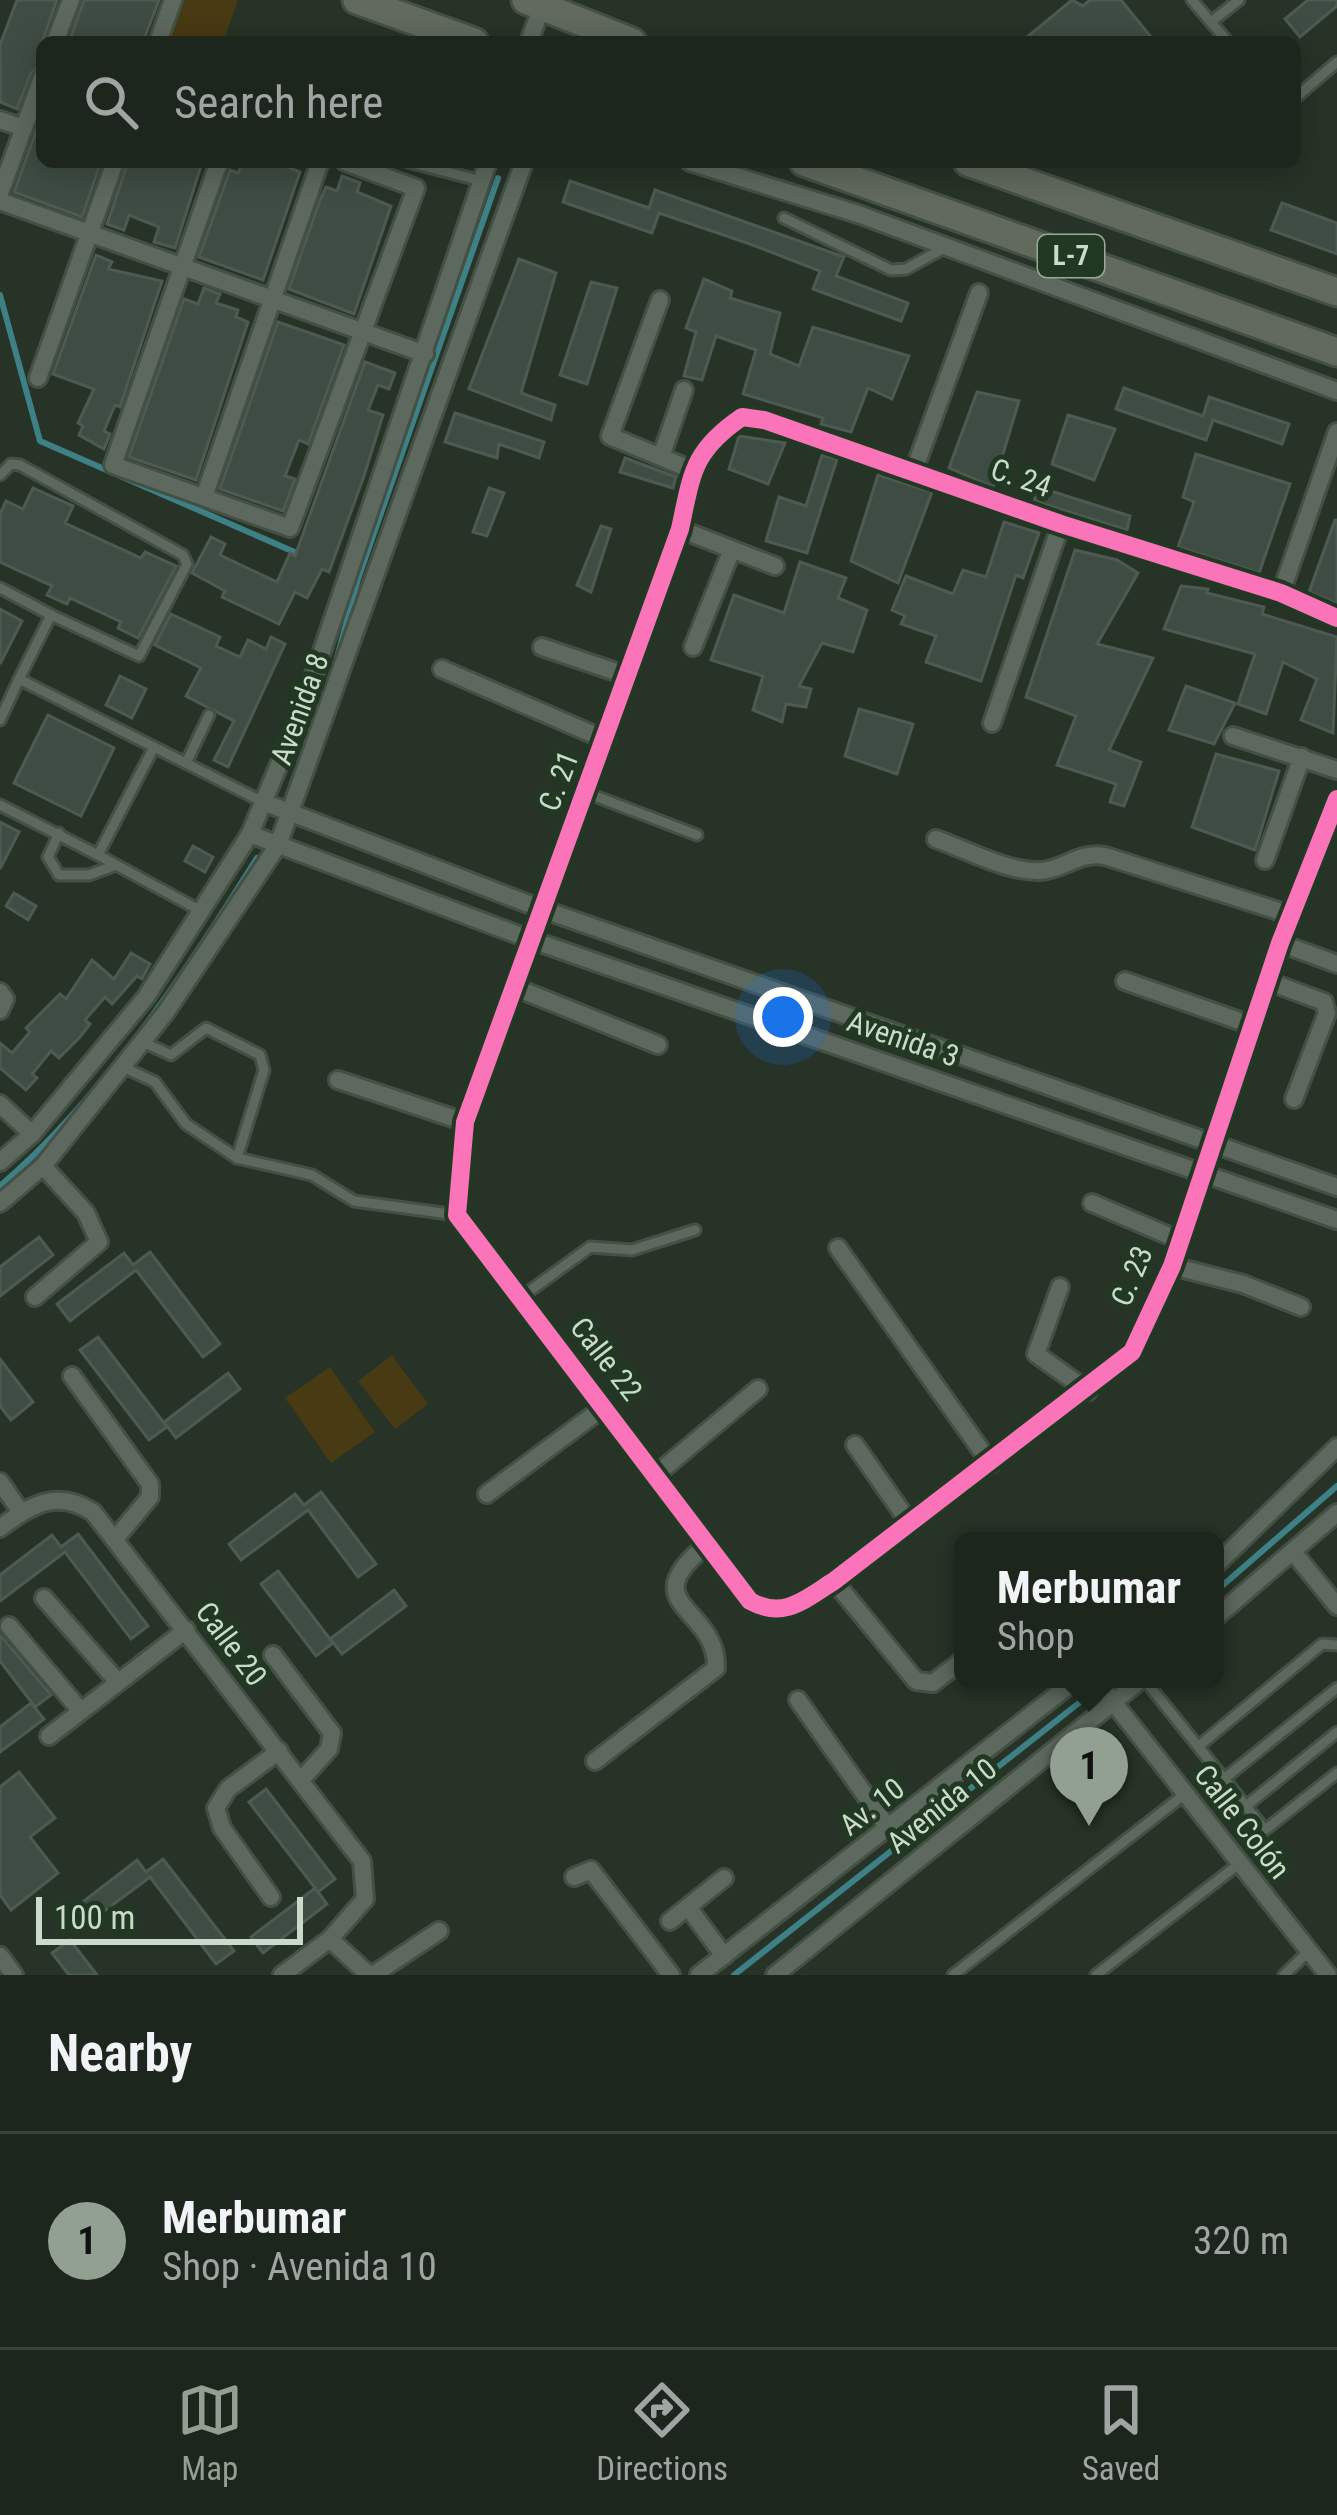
<!DOCTYPE html>
<meta charset="utf-8">
<style>
body{margin:0;font-family:"Roboto Condensed",sans-serif;background:#2a322a;color:#f1f3f6}
.scale{position:absolute;left:36px;bottom:30px;width:267px;box-sizing:border-box;padding-left:12px;border:6px solid #ccdacc;border-top:0;font-size:33px;line-height:42px;white-space:nowrap;color:#ccdacc;-webkit-text-stroke:9px #213922;paint-order:stroke}
.you{position:absolute;left:783px;top:1017px;width:42px;height:42px;margin:-30px;border:9px solid #fff;border-radius:50%;background:#1a73e8;box-shadow:0 0 0 18px #1a73e833}
.badge{display:grid;place-items:center;width:78px;height:78px;border-radius:50%;background:#92a092;color:#111;font-size:39px;font-weight:700}
.pin{position:absolute;translate:-50% -99px;filter:drop-shadow(0 3px 6px #0008)}
.pin::after{content:'';position:absolute;top:63px;width:42px;height:36px;background:inherit;clip-path:polygon(0 0,100% 0,50% 100%)}
.popup{position:absolute;left:954px;top:1532px;width:270px;height:156px;box-sizing:border-box;display:grid;place-content:center;border-radius:18px;background:#1d261d;filter:drop-shadow(0 3px 9px #0005);font-size:39px;white-space:nowrap;color:#a0a5a4}
.popup b{font-size:45px;color:#f1f3f6}
.popup::after{content:'';position:absolute;left:50%;top:100%;margin-left:-24px;border:24px solid transparent;border-top-color:#1d261d}
.list{margin:0;padding:0;list-style:none}
h2{display:flex;justify-content:space-between;align-items:center;height:156px;margin:0;padding:0 48px;font-size:51px}
h2 small{font-size:39px;font-weight:400;color:#a0a5a4}
.list li{display:grid;grid-template-columns:78px 1fr auto;gap:36px;align-items:center;box-sizing:border-box;height:216px;padding:0 48px;border-top:3px solid #3b433b}
.list b{display:block;font-size:45px;white-space:nowrap}
.list p{margin:0;font-size:39px;white-space:nowrap;color:#a0a5a4}
.list em{font-size:39px;font-style:normal;color:#a0a5a4}
.icon{flex:none;width:66px;height:66px;fill:none;stroke:currentColor;stroke-width:2;stroke-linecap:round;stroke-linejoin:round}
.map{position:relative;flex:none;width:1337px;height:1975px;overflow:hidden}
.search{position:absolute;background:#1d261d;box-shadow:0 6px 30px #0003;left:36px;right:36px;top:36px;height:132px;display:flex;align-items:center;gap:30px;box-sizing:border-box;padding:0 42px;border-radius:18px;color:#a0a5a4;font-size:45px}
.sheet{height:372px;background:#1d261d}
nav{display:flex;justify-content:space-around;align-items:center;box-sizing:border-box;height:168px;border-top:3px solid #3b433b;background:#1d261d;font-size:33px;color:#a0a5a4}
nav a{display:grid;justify-items:center;gap:6px}
nav .on{color:#92a092}
.map>svg:first-child{display:block}
</style>
<div class="map">
<svg width="1337" height="1975" viewBox="0 0 1337 1975">
<rect width="100%" height="100%" fill="#273327"/>
<!-- green -->
<g fill="#483a12">
<path d="M185,0H238L223,42H169Z"/>
<path d="M392,1355L428,1404L395,1429L358,1381Z"/>
<path d="M330,1367L375,1432L331,1463L285,1398Z"/>
</g>
<g fill="none" stroke-linecap="round" stroke-linejoin="round">
<!-- stream -->
<g stroke="#3d8187" stroke-width="6">
<path d="M0,295L40,441L299,554"/>
<path d="M337,658L358,579L498,178"/>
<path d="M0,1186C103,1098 185,973 257,858"/>
<path d="M1215,1592L1337,1486"/>
<path d="M734,1975L1089,1695"/>
</g>
</g>
<!-- building -->
<g fill="#3e4c43" stroke="#4d5a52" stroke-width="3">
<path d="M17,0H57L42,42V65L31,73L17,109L0,102V45Z"/>
<path d="M84,0H159L143,42H69Z"/>
<path d="M1072,0L1083,6L1090,0H1121L1155,42H1021Z"/>
<path d="M1308,0H1337V6L1300,37L1285,19Z"/>
<path d="M42,115V162H101L82,217L14,192Z"/>
<path d="M128,162L201,166L175,248L154,242L159,227L129,215L124,230L107,224Z"/>
<path d="M243,162H274L300,172L263,280L199,257L230,170L238,173Z"/>
<path d="M342,176L360,183L357,192L391,206L354,314L289,289L320,200L326,187L337,191Z"/>
<path d="M570,181L649,208L655,190L844,257L836,276L908,303L901,321L813,289L820,271L750,244L659,213L652,233L563,202Z"/>
<path d="M1282,203L1337,223V254L1271,230Z"/>
<path d="M96,255L112,262L108,269L162,281L120,407L115,405L104,431L110,434L104,449L79,435L83,426L78,423L94,389L53,374Z"/>
<path d="M519,259L556,273L521,393L555,405L551,420L469,389Z"/>
<path d="M704,279L732,291L730,298L780,313L770,354L799,366L813,327L909,356L892,399L868,388L851,432L821,424L823,418L743,394L756,350L716,336L702,380L684,376L696,332L686,328Z"/>
<path d="M591,282L617,288L587,384L560,375Z"/>
<path d="M204,288L220,294L216,303L238,310L236,317L248,322L196,480L129,457L184,299L198,304Z"/>
<path d="M278,322L344,345L308,444L299,440L285,476L295,479L283,511L220,489Z"/>
<path d="M365,362L395,373L389,389L378,385L368,410L383,415L364,476L329,572L322,569L307,598L295,592L279,624L222,597L225,591L192,573L211,537L225,544L220,555L277,582L290,553L295,556Z"/>
<path d="M1124,388L1203,416L1209,397L1289,424L1282,444L1213,420L1206,440L1116,409Z"/>
<path d="M977,392L1019,401L993,487L949,468Z"/>
<path d="M455,413L544,442L539,458L499,444L497,458L445,442Z"/>
<path d="M1068,415L1115,429L1094,480L1052,464Z"/>
<path d="M739,436L785,443L768,484L729,469Z"/>
<path d="M1196,454L1290,484L1259,573L1178,547L1194,502L1183,497Z"/>
<path d="M822,455L837,459L807,553L766,541L779,497L806,506Z"/>
<path d="M625,458L676,477L673,488L620,472Z"/>
<path d="M878,475L932,492L898,583L851,561Z"/>
<path d="M1038,487L1130,516L1127,530L1034,501Z"/>
<path d="M33,488L73,506L65,523L141,558L145,552L176,566L138,638L118,628L121,622L70,598L67,604L47,595L52,586L0,562V514L6,501L23,509Z"/>
<path d="M489,488L504,493L487,536L473,532Z"/>
<path d="M1335,520H1337V604L1309,592Z"/>
<path d="M1004,522L1039,533L1023,578L1016,575L981,681L926,662L936,636L901,624L905,616L892,610L906,576L953,594L963,570L986,577Z"/>
<path d="M601,526L611,529L591,592L577,585Z"/>
<path d="M1075,550L1117,560L1138,573L1097,644L1153,658L1109,750L1141,762L1124,806L1110,802L1116,784L1057,765L1076,716L1026,697Z"/>
<path d="M800,562L846,578L838,598L867,610L853,652L822,643L799,686L811,689L806,707L786,704L782,722L753,710L763,676L711,660L734,595L784,613Z"/>
<path d="M1181,586L1208,589L1207,593L1264,607L1262,614L1337,637L1333,733L1301,720L1317,679L1283,662L1266,714L1238,704L1255,654L1164,629Z"/>
<path d="M0,609L22,621L0,664Z"/>
<path d="M171,614L220,637L216,646L240,657L248,640L266,649L271,637L285,644L228,767L214,760L234,721L186,696L201,668L155,645Z"/>
<path d="M120,676L146,689L132,718L106,705Z"/>
<path d="M1186,686L1235,703L1214,744L1169,730Z"/>
<path d="M859,709L913,724L897,774L845,756Z"/>
<path d="M48,715L114,748L81,816L14,783Z"/>
<path d="M1216,754L1279,771L1255,850L1192,827Z"/>
<path d="M0,822L19,832L0,869Z"/>
<path d="M193,846L213,857L205,872L185,861Z"/>
<path d="M14,893L36,906L28,920L6,906Z"/>
<path d="M131,953L150,964L142,979L137,976L112,1004L105,997L85,1020L90,1024L80,1037L59,1058L51,1051L32,1074L37,1078L26,1090L0,1068V1043L12,1053L30,1032L26,1028L60,994L66,999L92,960L114,979Z"/>
<path d="M39,1237L53,1255L0,1296V1267Z"/>
<path d="M150,1252L220,1344L203,1357L136,1270L70,1321L57,1304L124,1253L133,1265Z"/>
<path d="M98,1337L167,1427L149,1440L80,1350Z"/>
<path d="M0,1359L33,1402L11,1420L0,1406Z"/>
<path d="M228,1373L240,1389L176,1438L164,1422Z"/>
<path d="M321,1492L376,1564L358,1577L308,1510L241,1560L229,1544L295,1494L304,1505Z"/>
<path d="M78,1534L148,1626L131,1639L65,1552L0,1601V1575L52,1535L61,1547Z"/>
<path d="M278,1571L333,1643L316,1656L261,1584Z"/>
<path d="M394,1590L406,1606L342,1654L330,1639Z"/>
<path d="M0,1635L51,1695L35,1707L0,1661Z"/>
<path d="M31,1703L44,1719L0,1752V1727Z"/>
<path d="M19,1772L55,1818L30,1837L58,1873L11,1910L0,1895V1787Z"/>
<path d="M266,1789L335,1879L318,1892L249,1802Z"/>
<path d="M163,1859L234,1951L216,1964L150,1877L83,1927L71,1911L137,1860L146,1872Z"/>
<path d="M315,1888L327,1904L263,1953L251,1937Z"/>
<path d="M70,1940L97,1975H69L52,1953Z"/>
</g>
<g fill="none" stroke-linecap="round" stroke-linejoin="round">
<!-- service casing -->
<g stroke="#455045" stroke-width="15">
<g id="service">
<path d="M1192,0L1228,42"/>
<path d="M1211,22L1239,0"/>
<path d="M1295,98L1337,62"/>
<path d="M408,162L482,181"/>
<path d="M784,218L891,270L906,269L946,247"/>
<path d="M0,475L11,464L20,465L183,555L187,564L139,656L51,615"/>
<path d="M0,588L51,615L19,679"/>
<path d="M0,720L19,679L263,802"/>
<path d="M186,763L209,715"/>
<path d="M587,793L697,835"/>
<path d="M0,805L98,855L154,747"/>
<path d="M59,833L48,857L59,875H89L116,865"/>
<path d="M98,855L201,911"/>
<path d="M143,1042L171,1055L206,1028L260,1055L264,1070L237,1158"/>
<path d="M123,1067L155,1082L186,1124L237,1158L312,1175L354,1201L457,1215"/>
<path d="M520,1298L590,1247L632,1250L695,1230"/>
<path d="M1144,1679L1265,1830L1337,1773"/>
<path d="M1200,1745L1322,1644L1337,1645"/>
<path d="M1225,1778L1337,1688"/>
<path d="M1246,1806L1337,1732"/>
<path d="M953,1975L1185,1794"/>
<path d="M1096,1975L1240,1863"/>
<path d="M1284,1975L1309,1951"/>
</g>
</g>
<!-- minor casing -->
<g stroke="#455045" stroke-width="22">
<g id="minor">
<path d="M55,42L71,0"/>
<path d="M158,42L173,0"/>
<path d="M529,42L542,6"/>
<path d="M0,120L24,128"/>
<path d="M219,162L113,465L290,528L416,188L345,162"/>
<path d="M690,162L858,214L1337,391"/>
<path d="M0,193L42,78"/>
<path d="M0,201L425,354"/>
<path d="M660,300L610,436L692,470"/>
<path d="M38,378L115,162"/>
<path d="M661,457L684,390"/>
<path d="M913,473L979,293"/>
<path d="M204,497L320,162"/>
<path d="M680,529L775,566"/>
<path d="M1281,593L1337,432"/>
<path d="M1337,618L1281,593L1061,524L764,420L742,417C692,451 692,474 680,529L465,1122L457,1215L750,1601C784,1620 805,1599 834,1581L1132,1352L1172,1266L1280,943L1337,799"/>
<path d="M542,647L628,676"/>
<path d="M693,647L731,552"/>
<path d="M442,669L606,740"/>
<path d="M992,723L1061,524"/>
<path d="M1233,736L1337,770"/>
<path d="M263,802L539,908L1337,1187"/>
<path d="M250,834L529,939L1337,1220"/>
<path d="M936,839C967,850 1007,872 1040,871C1064,870 1079,851 1105,856L1291,915"/>
<path d="M1265,860L1302,757"/>
<path d="M1280,943L1337,964"/>
<path d="M1125,981L1254,1026"/>
<path d="M1267,981L1324,1002L1327,1013L1294,1099"/>
<path d="M514,987L658,1045"/>
<path d="M0,992L5,999L0,1010"/>
<path d="M338,1080L465,1122"/>
<path d="M0,1104L32,1134"/>
<path d="M0,1162L32,1134L146,997L250,834L303,707L488,162"/>
<path d="M0,1203L43,1166L166,1012L278,845L524,162"/>
<path d="M1092,1203L1179,1240"/>
<path d="M838,1248L991,1464"/>
<path d="M1172,1266L1243,1284L1301,1307"/>
<path d="M1060,1287L1036,1354L1088,1391"/>
<path d="M35,1297L99,1242L86,1213L43,1166"/>
<path d="M72,1376L150,1484V1497L116,1538"/>
<path d="M855,1445L911,1525"/>
<path d="M658,1473L758,1389"/>
<path d="M0,1482L21,1512"/>
<path d="M487,1494L604,1407"/>
<path d="M0,1528C32,1504 57,1489 93,1512L362,1861L365,1899L330,1939L282,1975"/>
<path d="M1294,1553L1337,1606"/>
<path d="M1215,1566L1337,1447"/>
<path d="M834,1581L916,1681L933,1683L963,1660"/>
<path d="M44,1598L117,1681"/>
<path d="M1215,1618L1337,1513"/>
<path d="M9,1626L80,1710"/>
<path d="M273,1655L332,1733L329,1749L301,1780"/>
<path d="M1095,1679L1328,1975"/>
<path d="M798,1700L889,1829"/>
<path d="M49,1736L186,1630"/>
<path d="M595,1761L716,1668C718,1606 629,1606 709,1543"/>
<path d="M574,1877L591,1870L671,1975"/>
<path d="M271,1897L222,1828L216,1808L228,1789L279,1751"/>
<path d="M688,1907L724,1956"/>
<path d="M670,1921L724,1878"/>
<path d="M330,1939L369,1975"/>
<path d="M0,1956L14,1975"/>
<path d="M373,1975L439,1931"/>
<path d="M699,1975L1077,1679"/>
<path d="M775,1975L1142,1679"/>
</g>
</g>
<!-- primary casing -->
<g stroke="#455045" stroke-width="33">
<g id="primary">
<path d="M357,0L474,42"/>
<path d="M526,0L632,42"/>
<path d="M804,162L1337,352"/>
<path d="M968,162L1337,292"/>
</g>
</g>
<!-- service -->
<use href="#service" stroke="#5d685e" stroke-width="9"/>
<!-- minor -->
<use href="#minor" stroke="#5d685e" stroke-width="16"/>
<!-- primary -->
<use href="#primary" stroke="#616a5d" stroke-width="27"/>
<!-- cycleway casing -->
<g stroke="#213922" stroke-width="26">
<path id="cycleway" d="M1337,618L1281,593L1061,524L764,420L742,417C692,451 692,474 680,529L465,1122L457,1215L750,1601C784,1620 805,1599 834,1581L1132,1352L1172,1266L1280,943L1337,799"/>
</g>
<!-- cycleway -->
<use href="#cycleway" stroke="#fb73b8" stroke-width="18"/>
</g>
<g text-anchor="middle" stroke-width="10" stroke-linejoin="round" paint-order="stroke">
<!-- shield labels -->
<rect fill="#213922" stroke="#9a9" stroke-width="3" x="1038" y="235" width="66" height="42" rx="9"/>
<g font-size="27" font-weight="bold" fill="#ccdacc">
<text x="1071" y="265">L-7</text>
</g>
<!-- street labels -->
<g font-size="30" fill="#ccdacc" stroke="#213922">
<text transform="translate(1021 478) rotate(19)" y="10">C. 24</text>
<text transform="translate(300 709) rotate(-70)" y="10">Avenida 8</text>
<text transform="translate(559 781) rotate(-69)" y="10">C. 21</text>
<text transform="translate(903 1039) rotate(19)" y="10">Avenida 3</text>
<text transform="translate(1132 1276) rotate(-67)" y="10">C. 23</text>
<text transform="translate(606 1359) rotate(52)" y="10">Calle 22</text>
<text transform="translate(231 1644) rotate(53)" y="10">Calle 20</text>
<text transform="translate(942 1806) rotate(-39)" y="10">Avenida 10</text>
<text transform="translate(872 1807) rotate(-38)" y="10">Av. 10</text>
<text transform="translate(1242 1822) rotate(52)" y="10">Calle Colón</text>
</g>
</g>
</svg>
<div class="scale">100 m</div>
<div class="you"></div>
<div class="pin badge" style="left:1089px;top:1826px">1</div>
<div class="popup"><b>Merbumar</b>Shop</div>
<div class="search"><svg class="icon" aria-label="search" viewBox="0 0 24 24"><circle cx="10" cy="10" r="6"/><path d="M15 15l6 6"/></svg>Search here</div>
</div>
<section class="sheet">
<h2>Nearby<small></small></h2>
<ul class="list">
<li><span class="badge">1</span><div><b>Merbumar</b><p>Shop · Avenida 10</p></div><em>320 m</em></li>
</ul>
</section>
<nav>
<a class="on"><svg class="icon" aria-label="map" viewBox="0 0 24 24"><path d="M3 6l6-2 6 2 6-2v14l-6 2-6-2-6 2zM9 4v14M15 6v14"/></svg>Map</a>
<a><svg class="icon" aria-label="directions" viewBox="0 0 24 24"><path d="M12 3l9 9-9 9-9-9zM9 14v-3h6M13 9l2 2-2 2"/></svg>Directions</a>
<a><svg class="icon" aria-label="saved" viewBox="0 0 24 24"><path d="M7 4h10v16l-5-4-5 4z"/></svg>Saved</a>
</nav>
